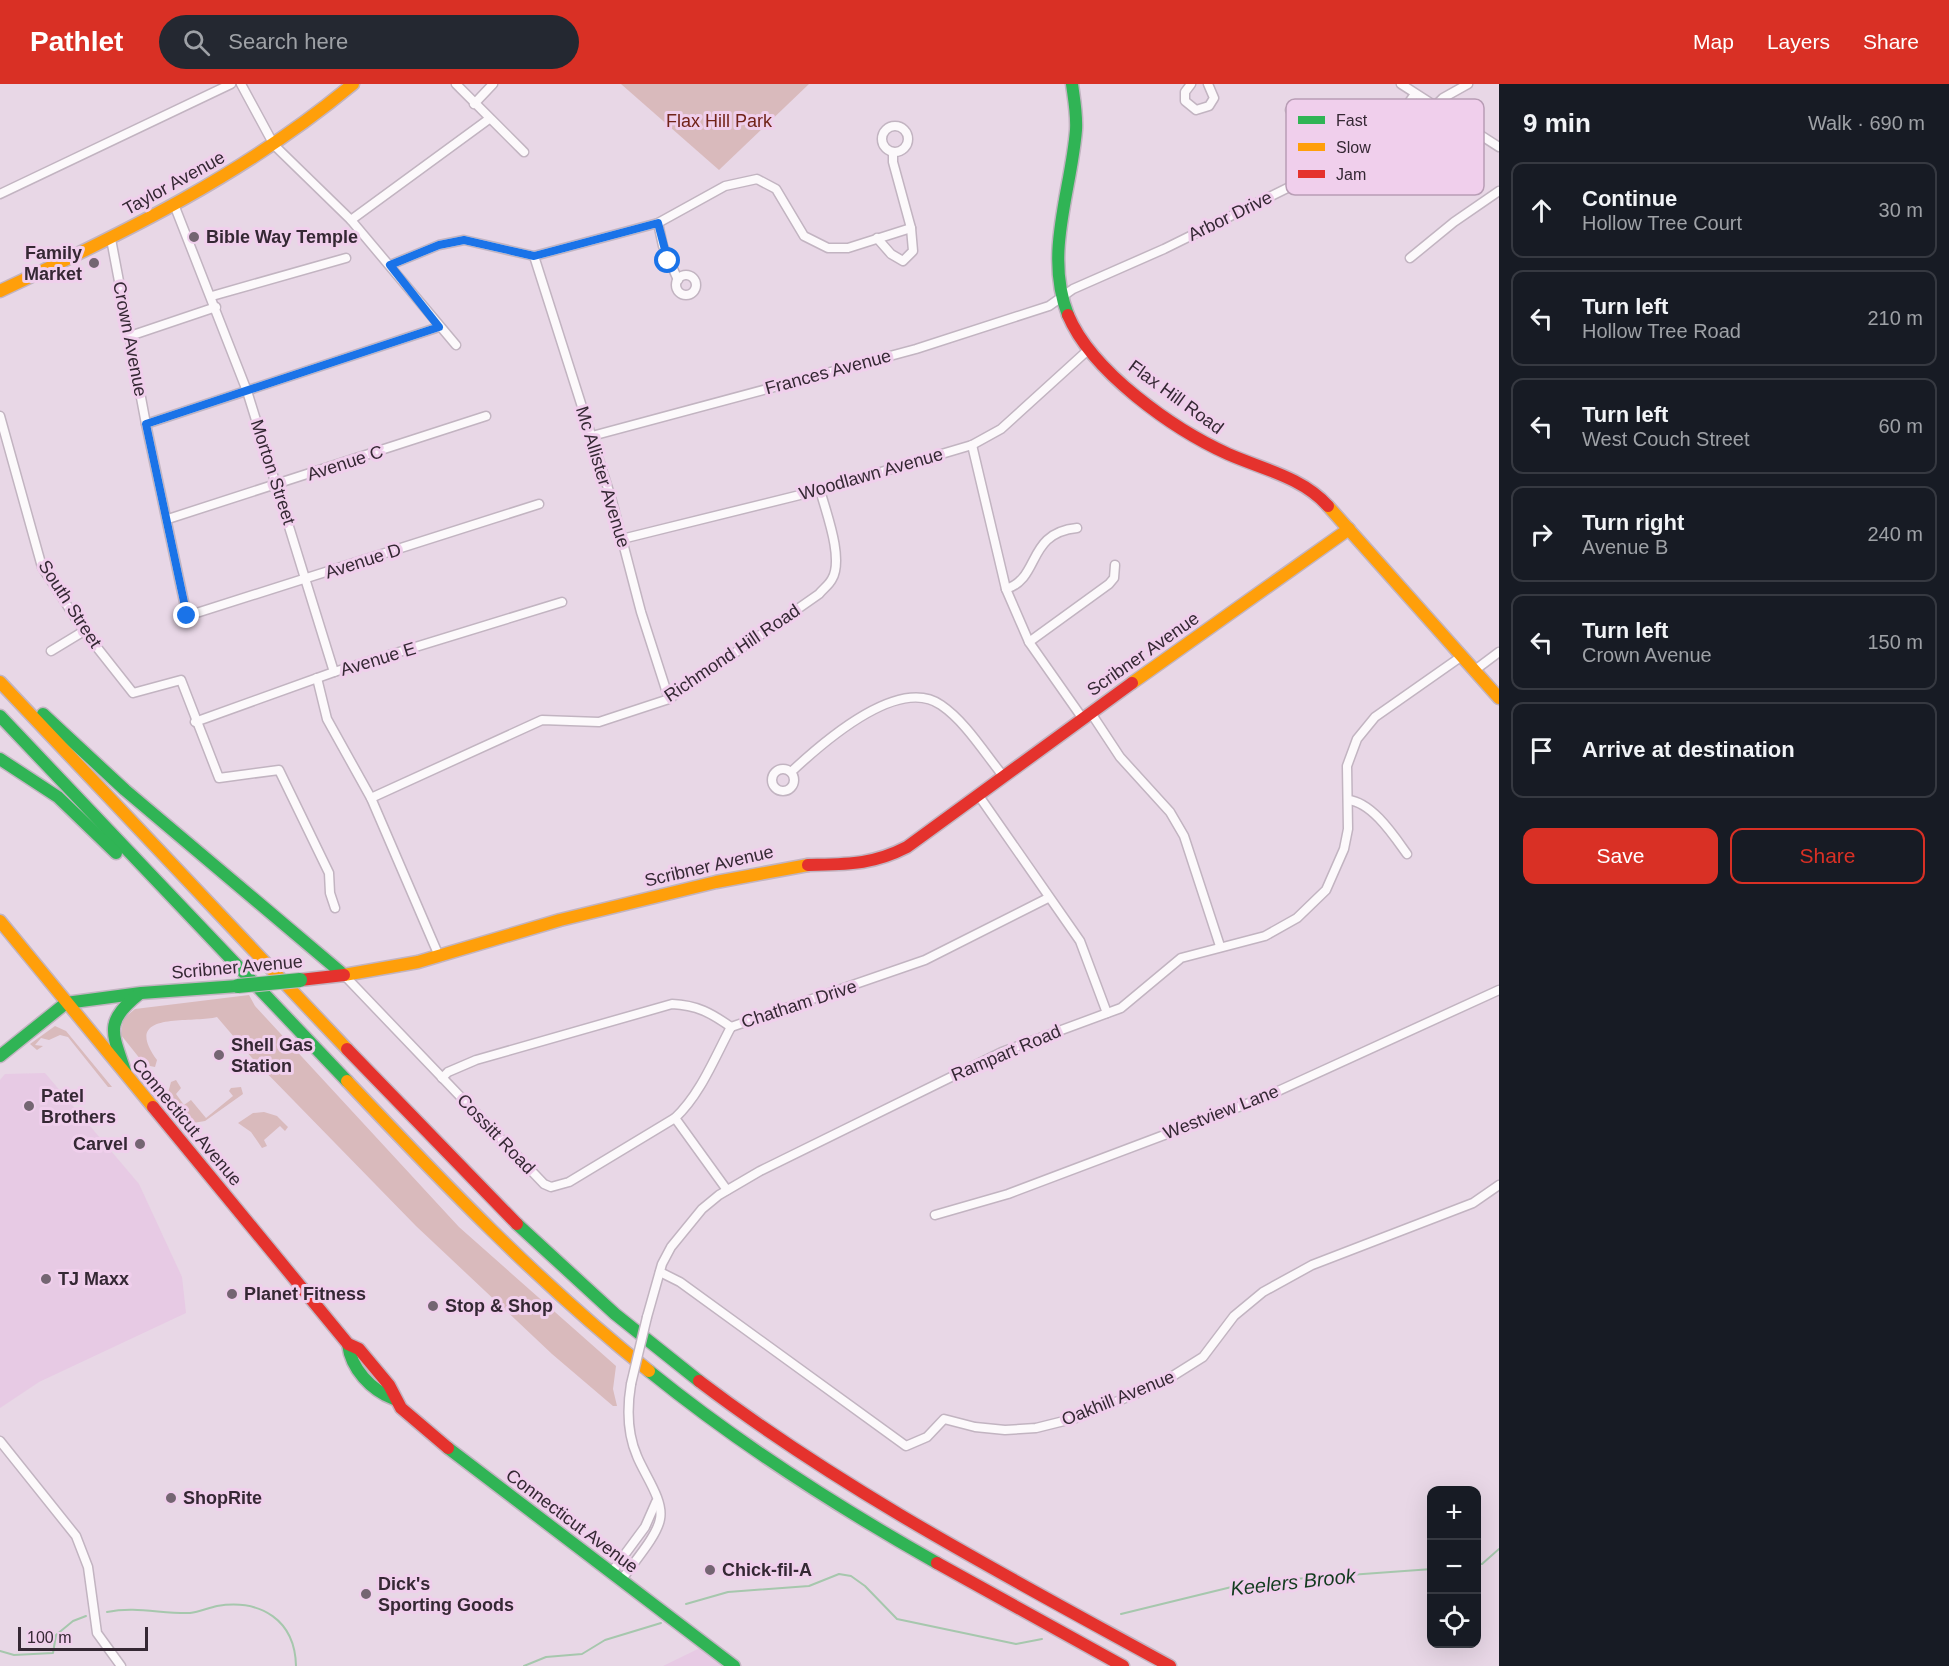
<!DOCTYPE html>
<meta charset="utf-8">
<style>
body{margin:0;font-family:Arial,sans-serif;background:#242831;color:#f1f3f6}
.controls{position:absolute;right:18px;bottom:18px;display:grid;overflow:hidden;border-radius:12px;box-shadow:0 6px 24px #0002}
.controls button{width:54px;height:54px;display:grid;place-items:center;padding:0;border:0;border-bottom:2px solid #363941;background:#171b24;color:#f1f3f6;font:30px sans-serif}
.scale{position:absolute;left:18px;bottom:15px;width:130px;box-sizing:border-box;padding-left:6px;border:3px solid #352834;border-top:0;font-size:16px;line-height:21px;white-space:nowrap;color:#352834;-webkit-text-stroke:4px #f0cfec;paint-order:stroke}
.stop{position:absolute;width:18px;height:18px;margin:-14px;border:4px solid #1a73e8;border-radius:50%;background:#fff}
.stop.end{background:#1a73e8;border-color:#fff;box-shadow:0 2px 6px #0008}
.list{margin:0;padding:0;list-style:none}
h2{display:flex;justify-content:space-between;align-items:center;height:78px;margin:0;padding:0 24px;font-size:26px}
h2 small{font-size:20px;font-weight:400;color:#9ea1a6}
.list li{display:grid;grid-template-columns:39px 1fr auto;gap:18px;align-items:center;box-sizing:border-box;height:96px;margin:0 12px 12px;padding:0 12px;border:2px solid #363941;border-radius:12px}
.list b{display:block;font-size:22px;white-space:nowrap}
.list p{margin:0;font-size:20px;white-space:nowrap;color:#9ea1a6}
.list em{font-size:20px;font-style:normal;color:#9ea1a6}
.actions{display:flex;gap:12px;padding:18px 24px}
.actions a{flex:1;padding:14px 0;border:2px solid #d93025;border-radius:12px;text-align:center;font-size:21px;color:#d93025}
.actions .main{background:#d93025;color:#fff}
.icon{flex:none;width:33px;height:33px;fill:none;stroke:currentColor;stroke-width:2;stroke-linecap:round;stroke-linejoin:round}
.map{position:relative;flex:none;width:1499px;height:1582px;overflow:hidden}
header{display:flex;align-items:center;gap:36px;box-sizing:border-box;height:84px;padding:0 30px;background:#d93025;color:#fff}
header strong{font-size:28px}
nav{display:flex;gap:33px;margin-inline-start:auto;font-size:21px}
.search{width:420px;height:54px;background:#242831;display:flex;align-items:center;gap:15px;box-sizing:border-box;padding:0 21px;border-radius:33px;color:#9ea1a6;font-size:22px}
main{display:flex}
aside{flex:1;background:#171b24}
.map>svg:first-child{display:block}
</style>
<header>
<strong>Pathlet</strong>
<div class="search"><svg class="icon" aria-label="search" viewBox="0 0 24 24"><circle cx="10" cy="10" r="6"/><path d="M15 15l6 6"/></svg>Search here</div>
<nav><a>Map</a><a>Layers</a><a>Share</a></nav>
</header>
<main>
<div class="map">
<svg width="1499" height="1582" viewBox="0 0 1499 1582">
<rect width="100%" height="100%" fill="#e8d7e6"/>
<!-- built -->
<g fill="#e7cae4">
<path d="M45,989L139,1100L182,1193L186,1229L39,1298L0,1324V996L5,990Z"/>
<path d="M702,1563L725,1582H663Z"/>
</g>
<!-- green -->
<g fill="#d9babc">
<path d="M621,0H809L719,86Z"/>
<path d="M249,911L255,922L459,1143L616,1282L613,1305L617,1322H613L552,1270L416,1142L252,974L217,933C190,940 120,926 157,976L155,983L145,981L121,951L123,935L135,925Z"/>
<path d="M55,942L66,947L112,1003H108L68,953L60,951L49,956L41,954L35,961L43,962L37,966L30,960Z"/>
<path d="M176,996L181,1004L176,1010L184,1021L191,1016L206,1034L233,1012L229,1007L231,1004L241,1003L243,1010L205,1037L193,1039L168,1009L171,998Z"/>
<path d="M264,1028L277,1032L288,1043L285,1047L280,1042L264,1056L267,1062L262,1064L251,1048L238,1039L253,1029Z"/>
</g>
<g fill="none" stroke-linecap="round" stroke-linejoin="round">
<!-- stream -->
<g stroke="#a6c7ad" stroke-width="2">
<path d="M1476,1480H1482L1499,1465"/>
<path d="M686,1520L728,1508L809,1502L839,1490L851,1492L865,1502L897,1535L1016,1560L1042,1555"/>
<path d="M107,1528C136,1522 162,1530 190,1529C199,1528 208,1524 217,1522C261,1515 295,1536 296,1582"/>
<path d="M1121,1530L1252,1498L1432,1485"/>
<path d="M0,1567L14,1571L53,1569L56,1551L73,1537L86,1532"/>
<path d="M524,1582L546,1573L582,1570L605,1556L661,1539"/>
</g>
<!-- street casing -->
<g stroke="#c2b4c1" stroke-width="11">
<g id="street">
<path d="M241,0L274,61L351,136L456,261"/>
<path d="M456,0L524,68"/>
<path d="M1191,0L1185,8V17L1196,26L1209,22L1214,14L1208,0"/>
<path d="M1401,0L1499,63"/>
<path d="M474,20L493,0"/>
<path d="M1435,22L1443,14L1468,0"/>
<path d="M1290,26L1328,84"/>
<circle cx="895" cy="55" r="13"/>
<path d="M0,110L231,0"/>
<path d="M175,123L247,307L334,588"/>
<path d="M351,136L489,35"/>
<path d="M658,139L663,162L678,196"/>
<path d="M877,154L891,170L903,177L913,167L911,144L893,78V68"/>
<path d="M111,155L146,340L187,532L539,420"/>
<path d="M534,172L612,417L641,528L669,615"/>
<path d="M1410,174L1454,138L1499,107"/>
<path d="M390,181L439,161L464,156L534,172L658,139L725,102L757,95L776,105L804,152L828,164H848L911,144"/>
<circle cx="686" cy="201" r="10"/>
<path d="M212,212L346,174"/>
<path d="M130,252L216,223"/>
<path d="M0,332L42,483L84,547L133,609L181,596L219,694L279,686L329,789L330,809L335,824"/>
<path d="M146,340L439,243"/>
<path d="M592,352L916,265L1049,222L1073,205L1164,165L1328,84L1369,61L1390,45L1415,10"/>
<path d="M972,361L1006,505L1029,558L1083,635"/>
<path d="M168,435L486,332"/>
<path d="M622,455L820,406L972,361L1001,345L1088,266"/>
<path d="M1006,505C1041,494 1026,449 1077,444"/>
<path d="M1029,558L1109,500L1114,494L1115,481"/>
<path d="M51,567L84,547"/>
<path d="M1475,586L1499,568"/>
<path d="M317,594L327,635L371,714L439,872"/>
<path d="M1091,629L1120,673L1170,728L1184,752L1220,862"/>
<path d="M195,638L334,588L562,518"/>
<circle cx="783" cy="696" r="11"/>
<path d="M791,688C821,660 898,591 941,621C966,638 985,670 1004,693"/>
<path d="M979,712L1080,857L1107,929"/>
<path d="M371,714L542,636L599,638L669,615L819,510C823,505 829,501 832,495C844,475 826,428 820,406"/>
<path d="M1348,716C1372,718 1394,752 1407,770"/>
<path d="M344,891L544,1100L551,1103L569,1098L675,1034C700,1011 715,973 731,943"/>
<path d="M731,943L925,876L1048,814"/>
<path d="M442,994L448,988L476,976L672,920C697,921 711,929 731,943"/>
<path d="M675,1034L727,1106"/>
<path d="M935,1131L1008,1110L1265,1013L1499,906"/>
<path d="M660,1188L680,1198L906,1362L927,1353L944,1335L975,1343L1005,1346L1036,1344L1076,1334L1160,1300L1203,1273L1234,1232L1263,1208L1312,1181L1473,1119L1499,1101"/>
<path d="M647,1233L662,1180L671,1163L702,1125L719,1111L760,1087L1002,968L1121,924L1181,874L1265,852L1297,834L1326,806L1344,765L1348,745L1347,682L1357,655L1375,633L1462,572"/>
<path d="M0,1357L76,1452L88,1483L97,1549L121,1582"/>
<path d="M611,1489L645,1443L656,1418"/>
<path d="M621,1497C631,1481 657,1453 660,1435C664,1416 644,1390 637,1372C627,1349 627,1324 631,1300"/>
</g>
</g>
<!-- fast casing -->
<g stroke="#c2b4c1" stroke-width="15">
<g id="fast">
<path d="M1068,231C1044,170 1071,108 1076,46C1077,30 1074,15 1072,0"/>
<path d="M43,630L125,706L344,891"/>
<path d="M0,632L347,997"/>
<path d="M0,675L58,713L116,769"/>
<path d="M66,919L141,909L238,902"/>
<path d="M0,972L66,919"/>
<path d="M125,987C112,948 104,938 139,910"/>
<path d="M517,1140L615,1230L699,1297"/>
<path d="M348,1260C351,1285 371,1306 394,1315"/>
<path d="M649,1287C739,1360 836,1422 937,1479"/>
<path d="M448,1364L734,1582"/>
</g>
</g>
<!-- slow casing -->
<g stroke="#c2b4c1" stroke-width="15">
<g id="slow">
<path d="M0,207C126,148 245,90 353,0"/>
<path d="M1328,422L1499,614"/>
<path d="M0,598L347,965"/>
<path d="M1132,599L1349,445"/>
<path d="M0,837L153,1023"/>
<path d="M344,891L418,878L560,836L716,798L808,781"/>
<path d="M347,997C443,1099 539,1199 649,1287"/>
</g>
</g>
<!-- jam casing -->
<g stroke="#c2b4c1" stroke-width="15">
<g id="jam">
<path d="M1068,231C1092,288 1173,345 1228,370C1262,385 1302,393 1328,422"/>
<path d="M808,781C847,780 872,781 907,763L1132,599"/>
<path d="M300,896L344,891"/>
<path d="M347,965L517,1140"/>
<path d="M153,1023L348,1260L359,1265L389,1301L401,1324L448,1364"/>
<path d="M699,1297C845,1408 1010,1494 1170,1582"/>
<path d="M937,1479L1123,1582"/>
</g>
</g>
<!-- street -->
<use href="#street" stroke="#fcf9fb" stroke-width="8"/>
<!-- fast -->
<use href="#fast" stroke="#30b455" stroke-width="12"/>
<!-- slow -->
<use href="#slow" stroke="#ff9f0a" stroke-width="12"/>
<!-- jam -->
<use href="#jam" stroke="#e5322d" stroke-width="12"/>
<!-- street-bridge casing -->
<g stroke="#c2b4c1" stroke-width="11" stroke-linecap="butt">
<path id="street-bridge" d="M631,1300L647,1233"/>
</g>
<!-- fast-bridge casing -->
<g stroke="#c3bac2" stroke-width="16" stroke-linecap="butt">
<path id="fast-bridge" d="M238,902L300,896"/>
</g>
<!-- street-bridge -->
<use href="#street-bridge" stroke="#fcf9fb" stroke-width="8"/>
<!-- fast-bridge -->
<use href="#fast-bridge" stroke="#30b455" stroke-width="14"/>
</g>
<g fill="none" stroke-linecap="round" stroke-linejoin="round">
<!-- route -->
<path stroke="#1a73e8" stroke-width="8" d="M187,532L146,340L439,243L390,181L439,161L464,156L534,172L658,139L668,177"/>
</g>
<!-- markers -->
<g fill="#746572" stroke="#f0cfec" stroke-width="2">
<circle cx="194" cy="153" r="6"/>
<circle cx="94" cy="179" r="6"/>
<circle cx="219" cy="971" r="6"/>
<circle cx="29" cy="1022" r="6"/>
<circle cx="140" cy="1060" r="6"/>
<circle cx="46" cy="1195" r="6"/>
<circle cx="232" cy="1210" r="6"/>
<circle cx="433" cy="1222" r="6"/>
<circle cx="171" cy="1414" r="6"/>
<circle cx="710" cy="1486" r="6"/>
<circle cx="366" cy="1510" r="6"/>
</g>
<g text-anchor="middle" stroke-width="6" stroke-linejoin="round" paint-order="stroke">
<!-- park labels -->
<g font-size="18" fill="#712319" stroke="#f0cfec">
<text x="719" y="43">Flax Hill Park</text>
</g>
<!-- street labels -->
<g font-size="18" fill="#352834" stroke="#f0cfec">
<text transform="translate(174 99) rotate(-29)" y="6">Taylor Avenue</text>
<text transform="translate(1230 132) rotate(-26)" y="6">Arbor Drive</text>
<text transform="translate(130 255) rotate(79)" y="6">Crown Avenue</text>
<text transform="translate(828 288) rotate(-15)" y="6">Frances Avenue</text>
<text transform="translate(1176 313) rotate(36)" y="6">Flax Hill Road</text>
<text transform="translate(345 379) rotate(-18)" y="6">Avenue C</text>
<text transform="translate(273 388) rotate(72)" y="6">Morton Street</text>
<text transform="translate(871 390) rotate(-16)" y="6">Woodlawn Avenue</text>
<text transform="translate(603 393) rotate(73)" y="6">Mc Allister Avenue</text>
<text transform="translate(363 477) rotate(-18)" y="6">Avenue D</text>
<text transform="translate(70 520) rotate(57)" y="6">South Street</text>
<text transform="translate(732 569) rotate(-34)" y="6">Richmond Hill Road</text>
<text transform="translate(1143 570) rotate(-35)" y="6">Scribner Avenue</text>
<text transform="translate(378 575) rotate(-17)" y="6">Avenue E</text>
<text transform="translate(709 782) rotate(-13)" y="6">Scribner Avenue</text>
<text transform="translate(237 883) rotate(-5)" y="6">Scribner Avenue</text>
<text transform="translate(799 920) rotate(-18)" y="6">Chatham Drive</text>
<text transform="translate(1006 969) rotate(-23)" y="6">Rampart Road</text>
<text transform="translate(1221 1028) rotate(-21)" y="6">Westview Lane</text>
<text transform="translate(187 1038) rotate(50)" y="6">Connecticut Avenue</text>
<text transform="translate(496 1050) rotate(46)" y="6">Cossitt Road</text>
<text transform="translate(1118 1314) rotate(-22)" y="6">Oakhill Avenue</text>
<text transform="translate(572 1437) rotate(37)" y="6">Connecticut Avenue</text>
</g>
<!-- poi labels -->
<g font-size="18" font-weight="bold" fill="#352834" stroke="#f0cfec" text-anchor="start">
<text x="206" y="159">Bible Way Temple</text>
<text x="82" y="175" text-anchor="end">Family<tspan x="82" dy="21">Market</tspan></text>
<text x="231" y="967">Shell Gas<tspan x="231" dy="21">Station</tspan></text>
<text x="41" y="1018">Patel<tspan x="41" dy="21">Brothers</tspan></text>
<text x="128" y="1066" text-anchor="end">Carvel</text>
<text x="58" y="1201">TJ Maxx</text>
<text x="244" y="1216">Planet Fitness</text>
<text x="445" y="1228">Stop &amp; Shop</text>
<text x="183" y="1420">ShopRite</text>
<text x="722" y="1492">Chick-fil-A</text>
<text x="378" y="1506">Dick's<tspan x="378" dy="21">Sporting Goods</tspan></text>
</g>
<!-- water labels -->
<g font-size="20" font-style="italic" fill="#133b1f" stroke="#f0cfec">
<text transform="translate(1293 1498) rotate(-6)" y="7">Keelers Brook</text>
</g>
</g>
<!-- legend -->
<rect x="1286" y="15" width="198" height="96" rx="9" fill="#f0cfec" stroke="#b89db5" stroke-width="1.5"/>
<rect x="1298" y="32" width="27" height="8" fill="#30b455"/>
<rect x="1298" y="59" width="27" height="8" fill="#ff9f0a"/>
<rect x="1298" y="86" width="27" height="8" fill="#e5322d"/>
<g font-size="16" fill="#352834">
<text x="1336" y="42">Fast</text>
<text x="1336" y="69">Slow</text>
<text x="1336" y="96">Jam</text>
</g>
</svg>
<div class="controls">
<button>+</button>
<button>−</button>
<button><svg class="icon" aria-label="locate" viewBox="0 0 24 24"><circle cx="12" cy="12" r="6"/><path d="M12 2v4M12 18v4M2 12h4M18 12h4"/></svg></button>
</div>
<div class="scale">100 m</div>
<div class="stop" style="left:668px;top:177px"></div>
<div class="stop end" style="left:187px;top:532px"></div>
</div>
<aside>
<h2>9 min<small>Walk · 690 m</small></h2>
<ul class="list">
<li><svg class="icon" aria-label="ahead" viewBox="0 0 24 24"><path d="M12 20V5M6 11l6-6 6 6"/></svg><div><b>Continue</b><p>Hollow Tree Court</p></div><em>30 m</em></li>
<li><svg class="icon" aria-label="left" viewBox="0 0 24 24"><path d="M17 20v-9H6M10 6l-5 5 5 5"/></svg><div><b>Turn left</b><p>Hollow Tree Road</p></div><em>210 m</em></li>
<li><svg class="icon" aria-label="left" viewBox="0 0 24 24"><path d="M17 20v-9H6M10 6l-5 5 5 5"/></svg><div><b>Turn left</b><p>West Couch Street</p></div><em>60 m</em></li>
<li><svg class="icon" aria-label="right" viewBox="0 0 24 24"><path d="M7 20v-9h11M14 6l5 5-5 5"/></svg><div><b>Turn right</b><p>Avenue B</p></div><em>240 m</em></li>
<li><svg class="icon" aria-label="left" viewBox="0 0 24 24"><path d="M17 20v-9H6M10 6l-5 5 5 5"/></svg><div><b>Turn left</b><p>Crown Avenue</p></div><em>150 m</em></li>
<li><svg class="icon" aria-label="arrive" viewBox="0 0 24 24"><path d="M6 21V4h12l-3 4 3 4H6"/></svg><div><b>Arrive at destination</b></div></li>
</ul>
<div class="actions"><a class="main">Save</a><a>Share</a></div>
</aside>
</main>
